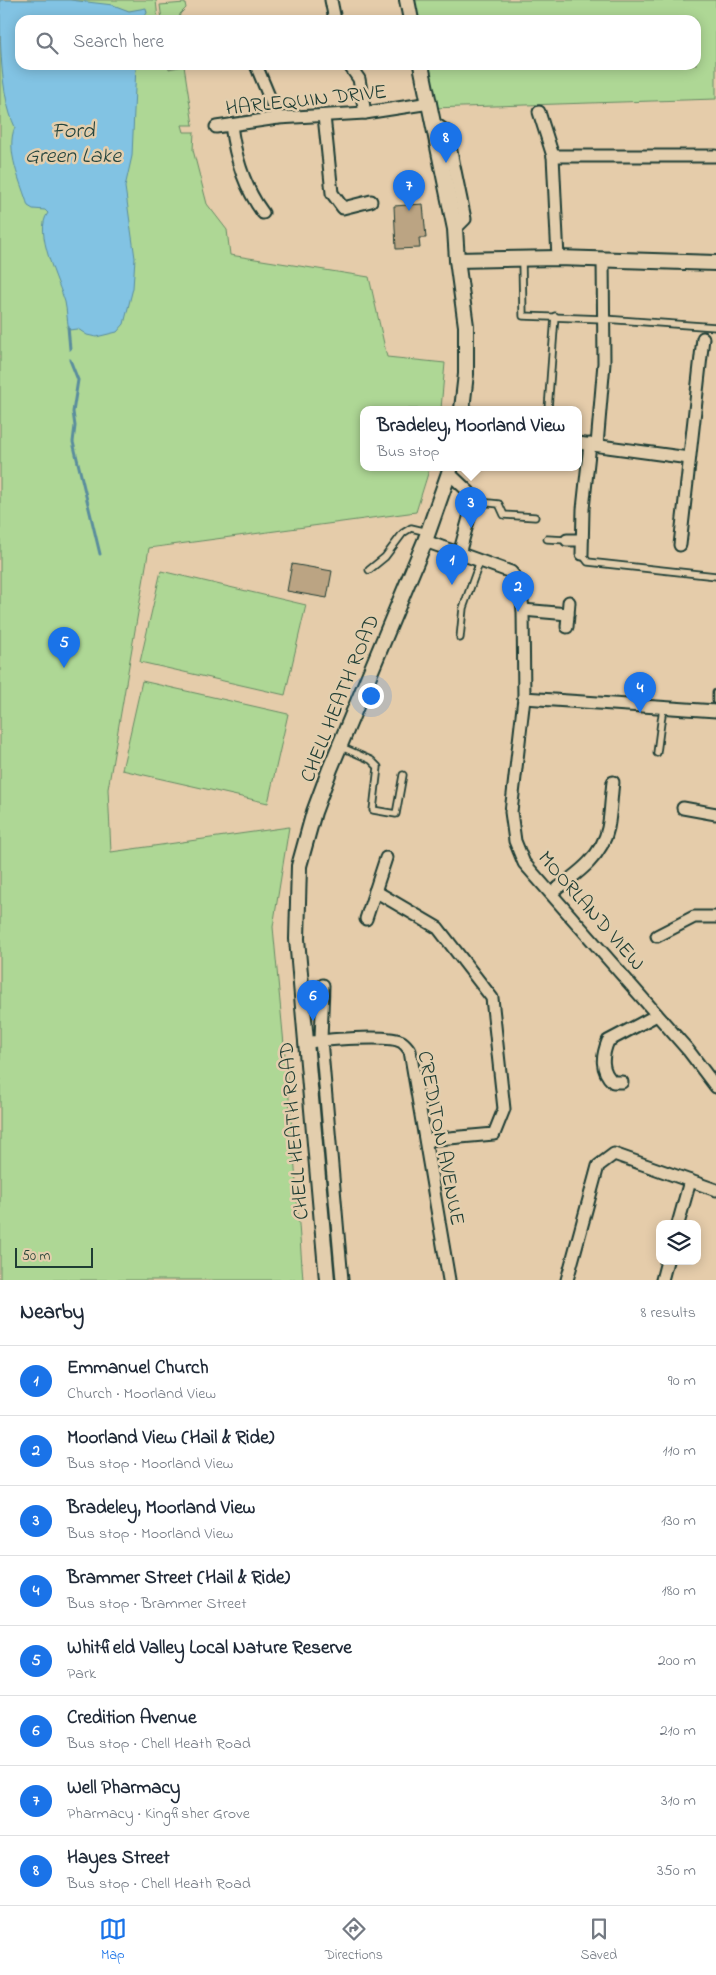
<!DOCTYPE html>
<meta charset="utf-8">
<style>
body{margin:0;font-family:"Indie Flower",sans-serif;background:#f2f2f3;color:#1f2937}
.controls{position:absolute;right:15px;bottom:15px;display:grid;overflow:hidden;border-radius:10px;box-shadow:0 2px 12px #0003}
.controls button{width:45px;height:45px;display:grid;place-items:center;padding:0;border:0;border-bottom:1px solid #e0e1e3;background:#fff;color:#1f2937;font:25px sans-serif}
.scale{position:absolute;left:15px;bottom:12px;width:78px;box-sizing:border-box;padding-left:5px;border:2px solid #1f3d34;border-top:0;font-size:14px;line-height:18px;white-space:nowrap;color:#1f3d34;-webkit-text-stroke:4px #e3cead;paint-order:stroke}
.you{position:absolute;left:370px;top:695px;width:18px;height:18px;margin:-12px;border:4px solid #fff;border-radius:50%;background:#1a73e8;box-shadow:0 0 0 8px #1a73e833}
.badge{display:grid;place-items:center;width:32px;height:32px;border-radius:50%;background:#1a73e8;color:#fff;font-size:16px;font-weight:700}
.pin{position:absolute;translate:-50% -41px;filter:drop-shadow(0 1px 2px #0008)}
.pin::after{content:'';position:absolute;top:26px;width:18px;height:15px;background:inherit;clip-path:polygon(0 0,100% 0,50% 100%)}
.popup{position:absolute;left:360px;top:406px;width:222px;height:65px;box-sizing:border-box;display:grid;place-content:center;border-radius:10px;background:#fff;filter:drop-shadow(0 1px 4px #0005);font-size:16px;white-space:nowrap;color:#747a83}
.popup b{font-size:19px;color:#1f2937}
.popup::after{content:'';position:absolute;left:50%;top:100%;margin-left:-10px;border:10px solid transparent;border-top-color:#fff}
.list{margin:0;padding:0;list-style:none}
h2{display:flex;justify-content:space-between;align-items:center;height:65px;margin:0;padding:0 20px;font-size:21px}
h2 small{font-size:16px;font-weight:400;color:#747a83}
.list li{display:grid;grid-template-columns:32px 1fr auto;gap:15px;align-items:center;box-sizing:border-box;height:70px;padding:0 20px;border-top:1px solid #e0e1e3}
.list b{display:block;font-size:19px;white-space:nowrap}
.list p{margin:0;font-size:16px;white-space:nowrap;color:#747a83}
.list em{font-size:16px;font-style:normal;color:#747a83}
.icon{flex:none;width:28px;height:28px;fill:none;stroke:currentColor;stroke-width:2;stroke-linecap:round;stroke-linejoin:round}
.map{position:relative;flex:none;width:716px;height:1280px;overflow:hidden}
.search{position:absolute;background:#fff;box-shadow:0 2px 12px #0003;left:15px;right:15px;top:15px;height:55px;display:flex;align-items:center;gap:12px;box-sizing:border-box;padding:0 18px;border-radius:15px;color:#747a83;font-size:19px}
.sheet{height:625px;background:#fff}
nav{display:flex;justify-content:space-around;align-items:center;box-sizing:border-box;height:70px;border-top:1px solid #e0e1e3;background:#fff;font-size:14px;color:#747a83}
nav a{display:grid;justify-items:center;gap:2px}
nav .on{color:#1a73e8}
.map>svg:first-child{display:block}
</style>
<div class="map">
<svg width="716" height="1280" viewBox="0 0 716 1280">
<rect width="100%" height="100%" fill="#e5ccaa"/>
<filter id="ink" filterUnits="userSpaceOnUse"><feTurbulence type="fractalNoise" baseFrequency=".02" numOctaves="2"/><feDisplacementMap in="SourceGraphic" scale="10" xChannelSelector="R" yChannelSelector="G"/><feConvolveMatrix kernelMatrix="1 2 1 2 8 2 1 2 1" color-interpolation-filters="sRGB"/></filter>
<g filter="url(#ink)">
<!-- green -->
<g fill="#aed795" stroke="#668a64">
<path d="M0,0H156L158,20H20V65H168L169,69L184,66L193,125H182L184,132H194L193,150L207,204L227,230L230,255L369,277L387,357L445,363L441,409H364V467H430L416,512L149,548L108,789L111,852L289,827L273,927L293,1141L303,1280H0Z"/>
<path d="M414,0H716V99L431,108L424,65H696V20H417Z"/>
<path d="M185,3L186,8L180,14L179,20H162L160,5Z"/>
<path d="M161,571L306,605L285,695L140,662Z"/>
<path d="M142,681L288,714L268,803L122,770Z"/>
</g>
<!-- water -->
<path fill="#82c3e3" stroke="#5a8d9d" d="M0,0H70L113,5L129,11L146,8L147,13L142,20H20V65H136L132,156L125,187L135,258L133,288L124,324L117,332L96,337L87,335L78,329L69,330C67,321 67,311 65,302C59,282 33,231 48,213L45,210L33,209L28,206C21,183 5,150 15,127C0,95 0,39 0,0Z"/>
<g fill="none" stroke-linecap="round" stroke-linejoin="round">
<!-- stream -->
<g stroke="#5a8d9d" stroke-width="3">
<path d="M68,327L70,349"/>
<path d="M70,360L78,380L73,412L75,426L73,442L100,554"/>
</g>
</g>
<!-- building -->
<g fill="#bba483" stroke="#1f3d34">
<path d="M423,204L426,238H419L420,248L396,249L394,206Z"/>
<path d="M292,564L332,571L327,598L287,591Z"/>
</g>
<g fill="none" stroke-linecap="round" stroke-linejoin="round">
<!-- service casing -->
<g stroke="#1f3d34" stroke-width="9">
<g id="service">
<path d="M522,260L523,316L604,319L716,327"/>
<path d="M548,409L555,316"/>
<path d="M470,501L499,504L504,515L535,517"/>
<path d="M547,539L567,540"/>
<path d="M582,554L588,562L716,576"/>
<path d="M369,570L385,557L403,533L411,528L428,532"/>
<path d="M460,638L463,608L480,561"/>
<path d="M716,693V701"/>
<path d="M339,746L371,760L378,767L373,810L396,814L403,775"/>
<path d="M657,753L663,707"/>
</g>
</g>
<!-- minor casing -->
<g stroke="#1f3d34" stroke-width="15">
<g id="minor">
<path d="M331,0L335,20"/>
<path d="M256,65L278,118"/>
<path d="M349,65L359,79L365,113"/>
<path d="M539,112L553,156"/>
<path d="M324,116L332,193L343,208L371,201"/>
<path d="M434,123L447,132L465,219L455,229"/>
<path d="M231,125C235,157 244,187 263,213"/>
<path d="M216,127L278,118L365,113L430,103"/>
<path d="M558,258L553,156H716"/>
<path d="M578,443L689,458"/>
<path d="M597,445L604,363L603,259"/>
<path d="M450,474L469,492L472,507L459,554"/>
<path d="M567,540H582"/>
<path d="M425,541L511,572L520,583L523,610L524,698L511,812L515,841L524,863L688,1050L716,1087"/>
<path d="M680,545L703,338"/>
<path d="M582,554L583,509L590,444"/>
<path d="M523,610L568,614"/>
<path d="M567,627L569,602"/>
<path d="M524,698L716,711"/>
<path d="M683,808L716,814"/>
<path d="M375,891L438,928L492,998L504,1109L494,1134L427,1140"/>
<path d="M551,893C574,876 602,858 608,828C611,813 611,797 613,782"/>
<path d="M366,919L386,858"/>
<path d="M657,936L694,917H716"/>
<path d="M323,985L321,1040L342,1280"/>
<path d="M305,1043C321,1040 390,1034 402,1042C405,1044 408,1048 410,1051L449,1280"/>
<path d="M622,1082H613C600,1070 602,1056 608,1041L657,1015"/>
<path d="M678,1224L690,1181"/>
<path d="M567,1280L598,1166L614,1154L716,1190"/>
<path d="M662,1280L667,1261"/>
</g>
</g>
<!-- tertiary casing -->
<g stroke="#1f3d34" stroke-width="18">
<g id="tertiary">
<path d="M407,0L411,20"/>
<path d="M421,65L455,229L457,260L466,326V374L462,409"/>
<path d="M457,260L558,258L716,263"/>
<path d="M327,1280L297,939L299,866L314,812L330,769L425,541L451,467"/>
</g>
</g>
<!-- service -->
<use href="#service" stroke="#e3cead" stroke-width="5.5"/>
<!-- minor -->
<use href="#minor" stroke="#e3cead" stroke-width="11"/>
<!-- tertiary -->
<use href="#tertiary" stroke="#e3cead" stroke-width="14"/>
</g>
</g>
<g text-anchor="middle" stroke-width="5" stroke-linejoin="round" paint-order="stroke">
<!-- street labels -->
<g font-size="21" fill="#1f3d34" stroke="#e3cead">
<text transform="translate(306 99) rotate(-6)" y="7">HARLEQUIN DRIVE</text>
<text transform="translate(339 698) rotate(-68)" y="7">CHELL HEATH ROAD</text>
<text transform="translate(592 910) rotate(49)" y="7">MOORLAND VIEW</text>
<text transform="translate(293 1131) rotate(-95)" y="7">CHELL HEATH ROAD</text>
<text transform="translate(442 1138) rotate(79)" y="7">CREDITON AVENUE</text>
</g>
<!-- water labels -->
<g font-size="22" font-style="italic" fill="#24443d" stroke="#e3cead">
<text x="73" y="137">Ford<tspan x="73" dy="25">Green Lake</tspan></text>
</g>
</g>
</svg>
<div class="controls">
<button><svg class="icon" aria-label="layers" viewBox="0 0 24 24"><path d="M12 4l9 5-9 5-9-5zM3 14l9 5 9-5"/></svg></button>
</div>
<div class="scale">50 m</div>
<div class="you"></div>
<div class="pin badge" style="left:452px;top:585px">1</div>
<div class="pin badge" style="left:518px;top:612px">2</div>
<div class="pin badge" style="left:471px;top:528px">3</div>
<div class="popup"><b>Bradeley, Moorland View</b>Bus stop</div>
<div class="pin badge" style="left:640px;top:713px">4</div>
<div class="pin badge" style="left:64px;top:668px">5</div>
<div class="pin badge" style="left:313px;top:1021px">6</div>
<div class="pin badge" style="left:409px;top:211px">7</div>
<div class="pin badge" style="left:446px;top:163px">8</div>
<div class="search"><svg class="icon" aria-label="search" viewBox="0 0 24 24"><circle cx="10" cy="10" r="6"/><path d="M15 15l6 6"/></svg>Search here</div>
</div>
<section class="sheet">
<h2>Nearby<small>8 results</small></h2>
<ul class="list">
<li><span class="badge">1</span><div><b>Emmanuel Church</b><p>Church · Moorland View</p></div><em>90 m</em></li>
<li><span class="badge">2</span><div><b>Moorland View (Hail &amp; Ride)</b><p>Bus stop · Moorland View</p></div><em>110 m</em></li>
<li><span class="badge">3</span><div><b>Bradeley, Moorland View</b><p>Bus stop · Moorland View</p></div><em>130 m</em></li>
<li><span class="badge">4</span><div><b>Brammer Street (Hail &amp; Ride)</b><p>Bus stop · Brammer Street</p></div><em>180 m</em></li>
<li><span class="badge">5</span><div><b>Whitfield Valley Local Nature Reserve</b><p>Park</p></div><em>200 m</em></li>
<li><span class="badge">6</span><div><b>Credition Avenue</b><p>Bus stop · Chell Heath Road</p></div><em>210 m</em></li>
<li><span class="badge">7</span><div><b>Well Pharmacy</b><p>Pharmacy · Kingfisher Grove</p></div><em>310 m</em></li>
<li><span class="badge">8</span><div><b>Hayes Street</b><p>Bus stop · Chell Heath Road</p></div><em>350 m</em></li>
</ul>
</section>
<nav>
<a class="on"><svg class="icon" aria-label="map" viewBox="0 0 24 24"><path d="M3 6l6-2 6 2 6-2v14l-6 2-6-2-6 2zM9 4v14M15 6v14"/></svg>Map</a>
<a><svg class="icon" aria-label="directions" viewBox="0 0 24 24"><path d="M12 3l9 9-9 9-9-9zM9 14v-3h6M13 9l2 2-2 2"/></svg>Directions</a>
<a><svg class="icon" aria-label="saved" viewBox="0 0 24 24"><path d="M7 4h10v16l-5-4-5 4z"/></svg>Saved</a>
</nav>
